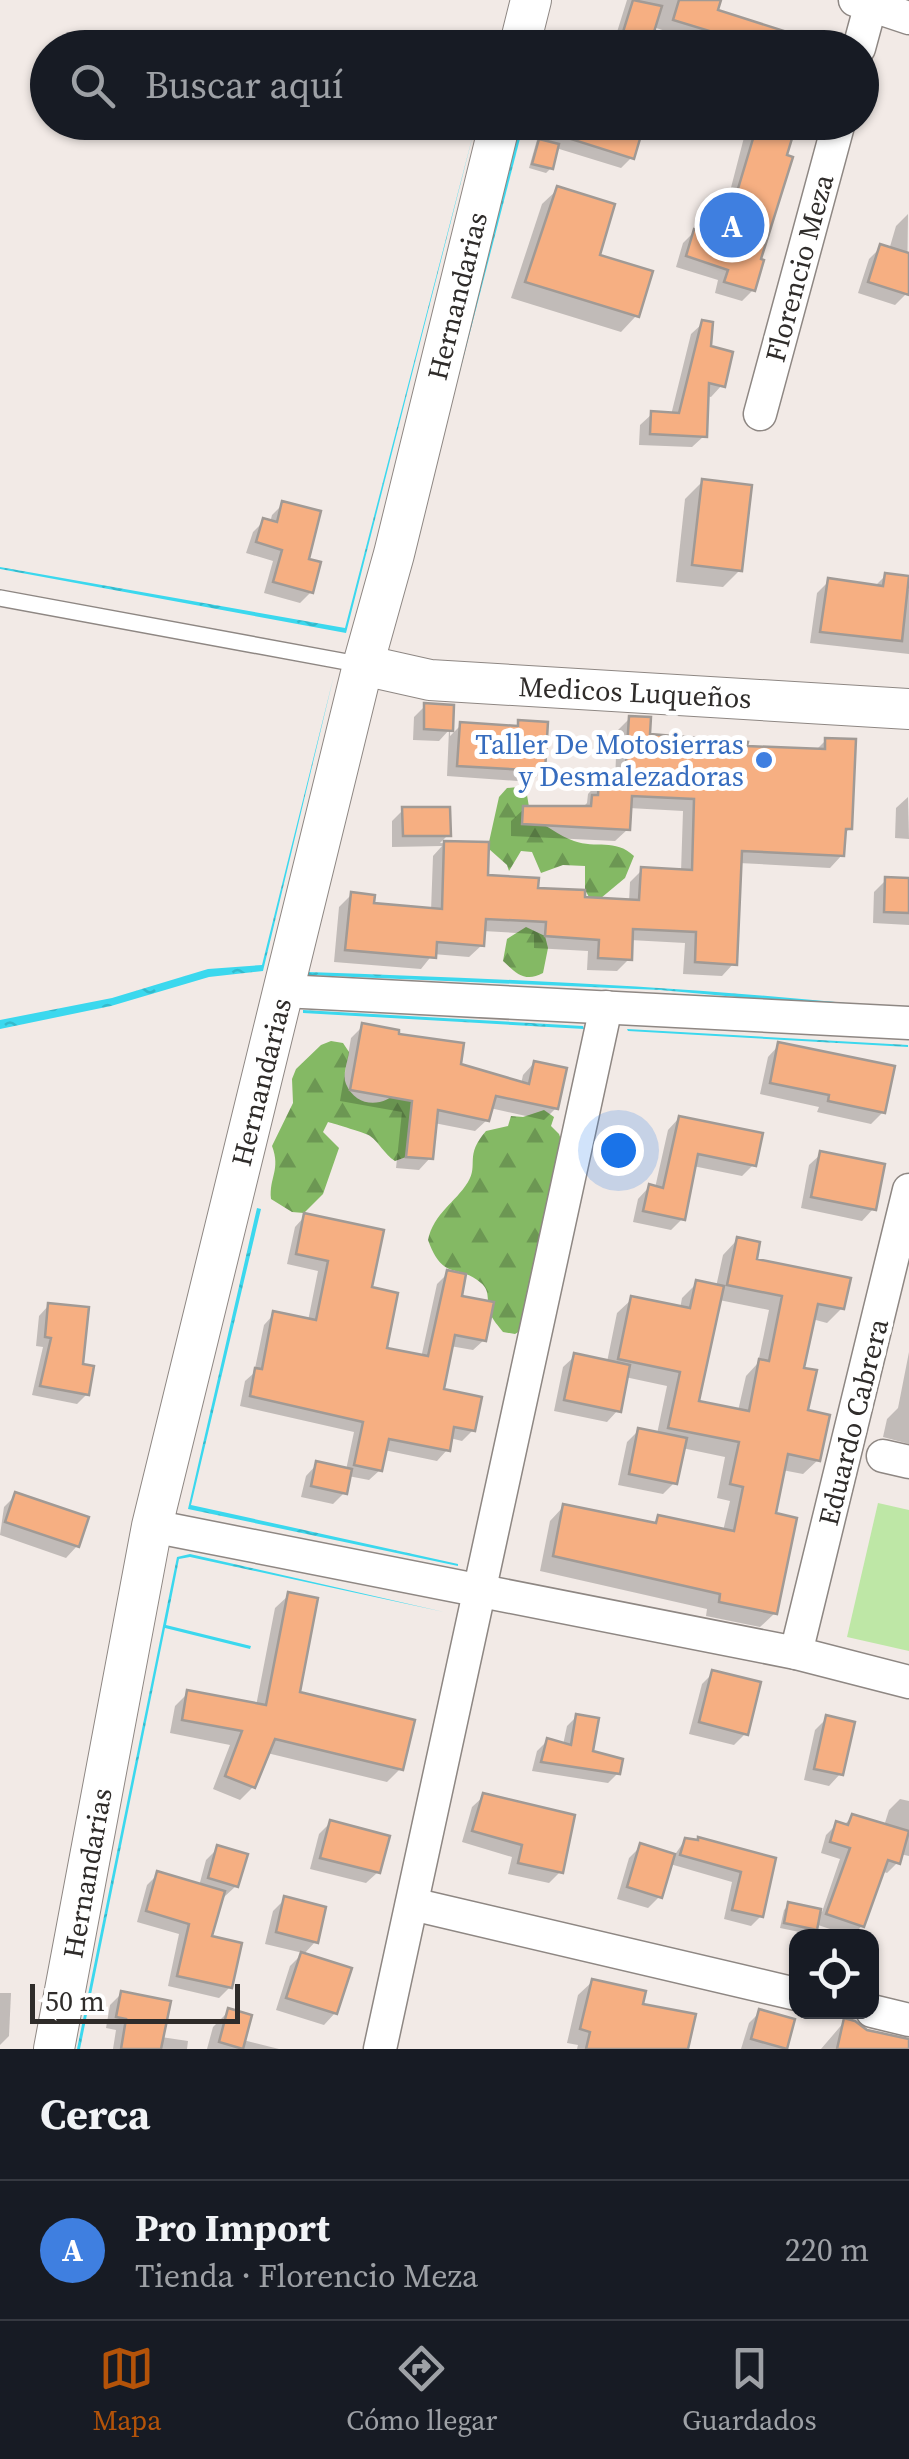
<!DOCTYPE html>
<html lang="es">
<meta charset="utf-8">
<style>
body{margin:0;font-family:"Source Serif 4",serif;background:#242831;color:#f1f3f6}
.controls{position:absolute;right:30px;bottom:30px;display:grid;overflow:hidden;border-radius:20px;box-shadow:0 2px 8px #0004}
.controls button{width:90px;height:90px;display:grid;place-items:center;padding:0;border:0;border-bottom:2px solid #363941;background:#171b24;color:#f1f3f6;font:50px sans-serif}
.scale{position:absolute;left:30px;bottom:25px;width:210px;box-sizing:border-box;padding-left:10px;border:5px solid #2f2c2a;border-top:0;font-size:28px;line-height:35px;white-space:nowrap;color:#2f2c2a;-webkit-text-stroke:8px #fff;paint-order:stroke}
.you{position:absolute;left:618px;top:1150px;width:35px;height:35px;margin:-25px;border:8px solid #fff;border-radius:50%;background:#1a73e8;box-shadow:0 0 0 15px #1a73e833}
.badge{display:grid;place-items:center;width:65px;height:65px;border-radius:50%;background:#b45309;color:#fff;font-size:32px;font-weight:700}
.pin{position:absolute;translate:-50% -50%;border:5px solid #fff;box-shadow:0 2px 10px #0006}
.list{margin:0;padding:0;list-style:none}
h2{display:flex;justify-content:space-between;align-items:center;height:130px;margin:0;padding:0 40px;font-size:42px}
h2 small{font-size:32px;font-weight:400;color:#9ea1a6}
.list li{display:grid;grid-template-columns:65px 1fr auto;gap:30px;align-items:center;box-sizing:border-box;height:140px;padding:0 40px;border-top:2px solid #363941}
.list b{display:block;font-size:38px;white-space:nowrap}
.list p{margin:0;font-size:32px;white-space:nowrap;color:#9ea1a6}
.list em{font-size:32px;font-style:normal;color:#9ea1a6}
.icon{flex:none;width:55px;height:55px;fill:none;stroke:currentColor;stroke-width:2;stroke-linecap:round;stroke-linejoin:round}
.map{position:relative;flex:none;width:909px;height:2049px;overflow:hidden}
.search{position:absolute;background:#171b24;box-shadow:0 2px 8px #0004;left:30px;right:30px;top:30px;height:110px;display:flex;align-items:center;gap:25px;box-sizing:border-box;padding:0 35px;border-radius:55px;color:#9ea1a6;font-size:38px}
.sheet{height:270px;background:#171b24}
nav{display:flex;justify-content:space-around;align-items:center;box-sizing:border-box;height:140px;border-top:2px solid #363941;background:#171b24;font-size:28px;color:#9ea1a6}
nav a{display:grid;justify-items:center;gap:5px}
nav .on{color:#b45309}
.map>svg:first-child{display:block}
</style>
<div class="map">
<svg width="909" height="2049" viewBox="0 0 909 2049">
<defs>
<pattern id="forest-firs" width="22" height="20" patternUnits="userSpaceOnUse" patternTransform="scale(2.5)"><rect width="22" height="20" fill="#84b964"/><path d="M5 1l3.5 6h-7zM16 11l3.5 6h-7z" fill="#6c9753"/></pattern>
<pattern id="water-ripples" width="26" height="14" patternUnits="userSpaceOnUse" patternTransform="scale(2.5)"><rect width="26" height="14" fill="#3bd8ee"/><path d="M2 4q2-2 4 0t4 0M15 11q2-2 4 0t4 0" fill="none" stroke="#34bacc"/></pattern>
</defs>
<rect width="100%" height="100%" fill="#f2eae6"/>
<!-- forest -->
<g fill="url(#forest-firs)">
<path d="M518,787L527,795L531,819C546,824 559,836 574,841C596,849 615,838 634,856L625,878L601,898L589,897L585,890V866L563,865L541,873L532,852L521,851L509,871L507,865L489,849V842L499,797L507,788Z"/>
<path d="M526,927L545,936L548,948L543,973C525,983 516,973 503,961L507,939Z"/>
<path d="M331,1041L343,1043L349,1052C348,1061 342,1075 346,1084C356,1108 384,1108 399,1090L442,1105L406,1157L395,1161C384,1154 379,1142 370,1136C366,1133 335,1124 328,1122L323,1132L339,1148L323,1194L304,1213L292,1212L271,1199C269,1177 281,1170 272,1146L293,1103L292,1079L296,1069L321,1045Z"/>
<path d="M544,1110L554,1117L551,1126L559,1134L563,1145L525,1328L515,1334L503,1332C499,1327 492,1319 490,1313C486,1302 491,1291 481,1283C458,1263 443,1282 428,1240C434,1213 455,1203 468,1182C479,1164 464,1156 486,1131L508,1126L511,1116L523,1117Z"/>
</g>
<!-- pitch -->
<path fill="#bee7a6" d="M878,1503L909,1510V1651L847,1637Z"/>
<!-- water -->
<g fill="url(#water-ripples)">
<path d="M476,123L346,633L0,569V567L345,628Z"/>
<path d="M521,123H524L390,642L388,641Z"/>
<path d="M334,675L263,971L209,977L111,1006L0,1029V1020L112,998L208,969L262,965Z"/>
<path d="M308,972C509,979 709,987 909,1010V1013L660,990L307,975Z"/>
<path d="M303,1010L583,1026L584,1029L303,1013Z"/>
<path d="M627,1029L908,1045V1047L628,1031Z"/>
<path d="M257,1208L261,1209L191,1505L458,1564V1566L188,1509Z"/>
<path d="M190,1554L444,1612L190,1557L179,1559L166,1625L251,1646L250,1649L165,1628L80,2049H77L177,1557Z"/>
</g>
<!-- shadow -->
<g fill="#0003" fill-rule="evenodd">
<path d="M627,0H718L715,12L778,48H719L653,27L646,48H612Z"/>
<path d="M542,122L632,157L621,168L556,148L551,168L546,173L529,168Z"/>
<path d="M748,122H794L784,157L790,158L753,290L742,301L715,293L718,280L676,267L683,243L694,232L708,237L715,214L727,203Z"/>
<path d="M558,189L636,316L621,332L511,298L542,204Z"/>
<path d="M908,214L907,293L895,305L858,293L869,259L881,247L889,250L896,226Z"/>
<path d="M703,323L722,385L711,397L706,396L704,436L692,447L639,445L640,425L652,414L671,415L691,334Z"/>
<path d="M703,481L740,570L723,587L676,582L685,499Z"/>
<path d="M283,504L306,560L311,592L300,603L264,593L273,561L246,553L253,532L264,521L270,523L272,515Z"/>
<path d="M886,575L909,590V654L810,643L817,593L829,581L873,588Z"/>
<path d="M425,706L451,708L450,736L461,725L514,728L519,723L543,770L531,782L447,776L449,730L439,741L413,740L414,717Z"/>
<path d="M630,718L647,736L745,748L815,751L826,740L850,828L843,835L842,855L830,868L739,863L734,963L722,976L683,974L685,943L630,940L629,959L617,971L587,970L588,951L534,948V934L483,931L482,945L469,957L433,954L421,969L334,962L339,907L351,895L372,906L431,911L433,856L442,846L392,847V821L403,810L448,835L440,843L486,845L485,877L536,890L582,899L629,902L630,882L642,870L681,872L683,811L629,808L628,829L615,841L511,836V821L524,809L582,808L587,803L588,794L600,781L615,782L617,731Z"/>
<path d="M908,797L909,839L895,838L896,808Z"/>
<path d="M886,880L909,881V925L873,923L874,892Z"/>
<path d="M363,1026L396,1036L458,1066L521,1084L523,1075L534,1063L556,1108L544,1120L490,1108L487,1120L475,1131L434,1123L430,1158L419,1170L396,1168L402,1112L340,1101L351,1038Z"/>
<path d="M779,1045L883,1112L871,1124L817,1112L819,1107L760,1094L768,1057Z"/>
<path d="M679,1118L753,1165L742,1176L693,1166L682,1219L671,1230L633,1222L638,1199L649,1187L655,1188L668,1130Z"/>
<path d="M821,1154L873,1209L862,1221L801,1208L809,1165Z"/>
<path d="M305,1216L369,1289L384,1350L421,1358L437,1284L448,1273L484,1340L473,1350L450,1346L441,1391L473,1430L462,1441L450,1438L447,1450L437,1461L384,1450L380,1470L369,1480L348,1476L345,1492L333,1504L301,1497L306,1476L317,1464L346,1470L354,1432L240,1406L245,1381L254,1373L264,1325L274,1314L308,1321L318,1271L287,1264L295,1227Z"/>
<path d="M737,1240L754,1261L842,1308L827,1323L812,1319L801,1370L805,1412L818,1460L803,1474L782,1470L773,1515L775,1613L760,1627L706,1616L707,1609L540,1571L550,1521L564,1506L652,1525L659,1518L723,1531L730,1501L717,1498L725,1457L682,1448L675,1482L663,1494L618,1485L627,1442L639,1430L657,1434L667,1386L625,1377L618,1410L607,1422L554,1411L563,1367L575,1356L607,1362L617,1313L632,1299L680,1309L682,1298L697,1283L716,1287L723,1255ZM719,1300L769,1310L758,1363L746,1376L738,1411L696,1403Z"/>
<path d="M49,1305L80,1366L87,1394L77,1404L32,1395L43,1347L36,1346L39,1316Z"/>
<path d="M909,1352V1444L883,1437L887,1419L898,1408Z"/>
<path d="M16,1495L77,1546L66,1558L0,1535L4,1507Z"/>
<path d="M289,1595L297,1694L401,1768L387,1782L267,1753L253,1787L240,1800L213,1789L230,1745L170,1733L175,1706L188,1693L256,1706L275,1608Z"/>
<path d="M713,1673L746,1733L734,1745L689,1734L702,1684Z"/>
<path d="M577,1716L591,1753L618,1773L608,1783L532,1771L537,1751L547,1741L563,1745L567,1726Z"/>
<path d="M827,1718L840,1774L829,1786L804,1780L815,1730Z"/>
<path d="M484,1796L560,1872L549,1883L508,1874L512,1857L462,1842L472,1807Z"/>
<path d="M900,1799L909,1801V1856L900,1854L898,1862L887,1873L881,1871L862,1926L851,1936L815,1924L809,1934L780,1928L784,1910L789,1905L822,1912L840,1859L821,1853L826,1835L837,1824L843,1826L853,1816L884,1826L889,1810Z"/>
<path d="M330,1823L378,1872L366,1883L310,1869L319,1834Z"/>
<path d="M685,1840L773,1860L761,1916L751,1926L724,1919L732,1882L670,1864L660,1896L648,1908L617,1899L629,1858L641,1846L674,1856Z"/>
<path d="M218,1848L236,1886L224,1897L220,1896L208,1938L230,1987L219,1998L168,1986L179,1934L137,1922L147,1885L158,1874L199,1886L206,1860Z"/>
<path d="M285,1899L315,1942L303,1955L335,2013L324,2025L276,2010L290,1966L303,1953L265,1944L273,1911Z"/>
<path d="M593,1981L640,2005L686,2049H577L578,2045L567,2043L578,1995Z"/>
<path d="M0,1993H11L9,2036L0,2045Z"/>
<path d="M122,1993L161,2037L188,2041L187,2049H113L116,2030L106,2028L110,2005Z"/>
<path d="M229,2011L243,2040L279,2049H207L213,2027Z"/>
<path d="M760,2012L785,2048L784,2049H741L749,2023Z"/>
<path d="M845,2021L866,2033L909,2041V2049H821Z"/>
</g>
<!-- building -->
<g fill="#f6af82" stroke="#a19a95" stroke-width="2.5">
<path d="M633,0L662,6L649,48H618Z"/>
<path d="M679,0H721L718,10L819,42L818,48H747L749,43L673,20Z"/>
<path d="M537,122H645L634,159L536,128Z"/>
<path d="M758,122H797L787,155L793,157L761,259L764,260L755,291L724,282L728,270L686,256L694,229L715,236L725,200L734,202Z"/>
<path d="M539,139L559,144L553,169L532,164Z"/>
<path d="M557,186L615,204L600,255L653,271L639,317L525,282Z"/>
<path d="M880,244L909,253V295L868,282Z"/>
<path d="M702,320L713,322L711,346L733,352L725,387L709,383L707,437L650,434L651,411L679,413Z"/>
<path d="M702,479L752,485L742,571L692,565Z"/>
<path d="M282,501L321,511L309,559L321,562L313,593L273,582L282,550L256,542L263,518L277,522Z"/>
<path d="M885,573L909,576L902,641L820,632L828,578L883,586Z"/>
<path d="M424,703L454,705L453,731L424,729Z"/>
<path d="M629,716L651,717L650,734L748,742L747,746L825,749V738L856,739L852,829H846L844,856L742,851L737,965L695,962L696,932L633,929L632,960L598,958L599,940L545,936L546,922L486,919L484,946L437,942L436,958L345,950L351,892L375,895L374,903L442,909L444,841L489,842L488,875L539,878L538,888L585,890V897L639,900L641,867L692,870L694,799L632,796L630,830L522,824L523,806H591L592,795H598L599,779L625,781Z"/>
<path d="M518,720L548,722L545,771L457,766L460,722L518,726Z"/>
<path d="M402,807H450L451,836H403Z"/>
<path d="M885,877L909,878V913L884,912Z"/>
<path d="M362,1023L399,1030V1034L464,1043L461,1064L529,1084L534,1061L567,1068L558,1109L496,1096L489,1121L438,1110L433,1159L406,1157L412,1101L350,1090Z"/>
<path d="M778,1042L895,1066L885,1113L828,1101L829,1095L770,1083Z"/>
<path d="M679,1116L763,1133L756,1166L698,1154L685,1220L643,1211L649,1184L663,1188Z"/>
<path d="M820,1151L885,1164L876,1210L811,1197Z"/>
<path d="M304,1213L384,1230L372,1287L398,1293L387,1348L428,1356L447,1270L466,1274L462,1296L494,1302L486,1341L455,1335L444,1389L482,1397L475,1431L454,1427L450,1451L389,1439L382,1471L354,1465L363,1422L250,1396L255,1368L262,1369L273,1311L316,1320L328,1261L296,1254Z"/>
<path d="M737,1237L760,1242L757,1259L851,1278L844,1309L818,1304L804,1368L817,1370L808,1410L830,1415L820,1461L788,1454L776,1513L797,1518L777,1614L719,1602L720,1594L553,1556L563,1504L656,1523L658,1515L734,1531L743,1487L730,1484L739,1442L668,1428L680,1372L618,1359L631,1296L690,1308L696,1280L724,1286L699,1401L749,1411L759,1359L769,1361L782,1296L727,1285Z"/>
<path d="M48,1303L89,1307L83,1364L94,1366L89,1395L40,1386L51,1338L45,1337Z"/>
<path d="M574,1353L630,1365L621,1412L564,1400Z"/>
<path d="M638,1428L687,1438L677,1484L629,1474Z"/>
<path d="M316,1461L352,1469L347,1494L311,1486Z"/>
<path d="M15,1492L89,1517L79,1547L5,1522Z"/>
<path d="M288,1592L318,1598L300,1692L415,1720L403,1770L275,1739L255,1788L225,1776L242,1731L182,1720L187,1690L266,1705Z"/>
<path d="M712,1670L761,1682L748,1735L699,1722Z"/>
<path d="M576,1714L599,1718L593,1751L623,1759L620,1774L541,1762L547,1738L571,1745Z"/>
<path d="M826,1715L855,1722L843,1775L814,1769Z"/>
<path d="M483,1793L575,1815L563,1873L518,1863L522,1845L472,1831Z"/>
<path d="M852,1814L909,1831L900,1864L888,1860L864,1927L826,1914L850,1848L830,1842L836,1821L848,1825Z"/>
<path d="M330,1820L390,1836L380,1873L320,1858Z"/>
<path d="M698,1837L776,1858L763,1917L732,1910L741,1872L680,1855L685,1838L698,1840Z"/>
<path d="M640,1843L675,1854L662,1898L627,1887Z"/>
<path d="M217,1845L248,1854L238,1887L208,1878Z"/>
<path d="M157,1871L225,1891L212,1936L242,1943L232,1988L177,1976L189,1924L146,1911Z"/>
<path d="M284,1896L326,1907L318,1943L276,1932Z"/>
<path d="M788,1902L821,1909L817,1930L784,1923Z"/>
<path d="M301,1952L352,1968L337,2014L286,1998Z"/>
<path d="M592,1979L646,1991L643,2004L696,2014L688,2049H586L590,2032L580,2029Z"/>
<path d="M121,1991L171,2001L161,2049H121L126,2019L116,2017Z"/>
<path d="M228,2008L252,2015L243,2049L219,2042Z"/>
<path d="M759,2009L795,2019L787,2049L751,2039Z"/>
<path d="M844,2018L855,2021L867,2030L909,2039V2049H837Z"/>
</g>
<g fill="none" stroke-linecap="round" stroke-linejoin="round">
<!-- service casing -->
<g stroke="#8e8783" stroke-width="18">
<path id="service" d="M0,598L363,665"/>
</g>
<!-- minor casing -->
<g stroke="#8e8783" stroke-width="35">
<g id="minor">
<path d="M855,0L909,18"/>
<path d="M859,48L872,0"/>
<path d="M760,414L839,122"/>
<path d="M283,991L909,1023"/>
<path d="M883,1456L909,1462"/>
<path d="M152,1526L796,1653L909,1682"/>
<path d="M796,1653L909,1190"/>
<path d="M412,1904L796,1994"/>
<path d="M872,2011L909,2020"/>
<path d="M380,2049L606,1007"/>
</g>
</g>
<!-- tertiary casing -->
<g stroke="#8e8783" stroke-width="42">
<g id="tertiary">
<path d="M519,48L531,0"/>
<path d="M363,665L430,680L909,709"/>
<path d="M54,2049L152,1526L363,665L394,554L500,122"/>
</g>
</g>
<!-- service -->
<use href="#service" stroke="#fff" stroke-width="15"/>
<!-- minor -->
<use href="#minor" stroke="#fff" stroke-width="32"/>
<!-- tertiary -->
<use href="#tertiary" stroke="#fff" stroke-width="40"/>
</g>
<!-- markers -->
<circle fill="#3f7fe0" stroke="#fff" stroke-width="4" cx="764" cy="760" r="10"/>
<g text-anchor="middle" stroke-width="10" stroke-linejoin="round" paint-order="stroke">
<!-- street labels -->
<g font-size="28" fill="#2f2c2a" stroke="#fff">
<text transform="translate(799 268) rotate(-75)" y="10">Florencio Meza</text>
<text transform="translate(457 296) rotate(-76)" y="10">Hernandarias</text>
<text transform="translate(635 692) rotate(3)" y="10">Medicos Luqueños</text>
<text transform="translate(261 1082) rotate(-76)" y="10">Hernandarias</text>
<text transform="translate(853 1422) rotate(-76)" y="10">Eduardo Cabrera</text>
<text transform="translate(87 1873) rotate(-80)" y="10">Hernandarias</text>
</g>
<!-- shop labels -->
<g font-size="28" fill="#366cbe" stroke="#fff" text-anchor="end">
<text x="744" y="754">Taller De Motosierras<tspan x="744" dy="32">y Desmalezadoras</tspan></text>
</g>
</g>
</svg>
<div class="controls">
<button><svg class="icon" aria-label="locate" viewBox="0 0 24 24"><circle cx="12" cy="12" r="6"/><path d="M12 2v4M12 18v4M2 12h4M18 12h4"/></svg></button>
</div>
<div class="scale">50 m</div>
<div class="you"></div>
<div class="pin badge" style="left:732px;top:225px;background:#3f7fe0">A</div>
<div class="search"><svg class="icon" aria-label="search" viewBox="0 0 24 24"><circle cx="10" cy="10" r="6"/><path d="M15 15l6 6"/></svg>Buscar aquí</div>
</div>
<section class="sheet">
<h2>Cerca<small></small></h2>
<ul class="list">
<li><span class="badge" style="background:#3f7fe0">A</span><div><b>Pro Import</b><p>Tienda · Florencio Meza</p></div><em>220 m</em></li>
</ul>
</section>
<nav>
<a class="on"><svg class="icon" aria-label="map" viewBox="0 0 24 24"><path d="M3 6l6-2 6 2 6-2v14l-6 2-6-2-6 2zM9 4v14M15 6v14"/></svg>Mapa</a>
<a><svg class="icon" aria-label="directions" viewBox="0 0 24 24"><path d="M12 3l9 9-9 9-9-9zM9 14v-3h6M13 9l2 2-2 2"/></svg>Cómo llegar</a>
<a><svg class="icon" aria-label="saved" viewBox="0 0 24 24"><path d="M7 4h10v16l-5-4-5 4z"/></svg>Guardados</a>
</nav>
